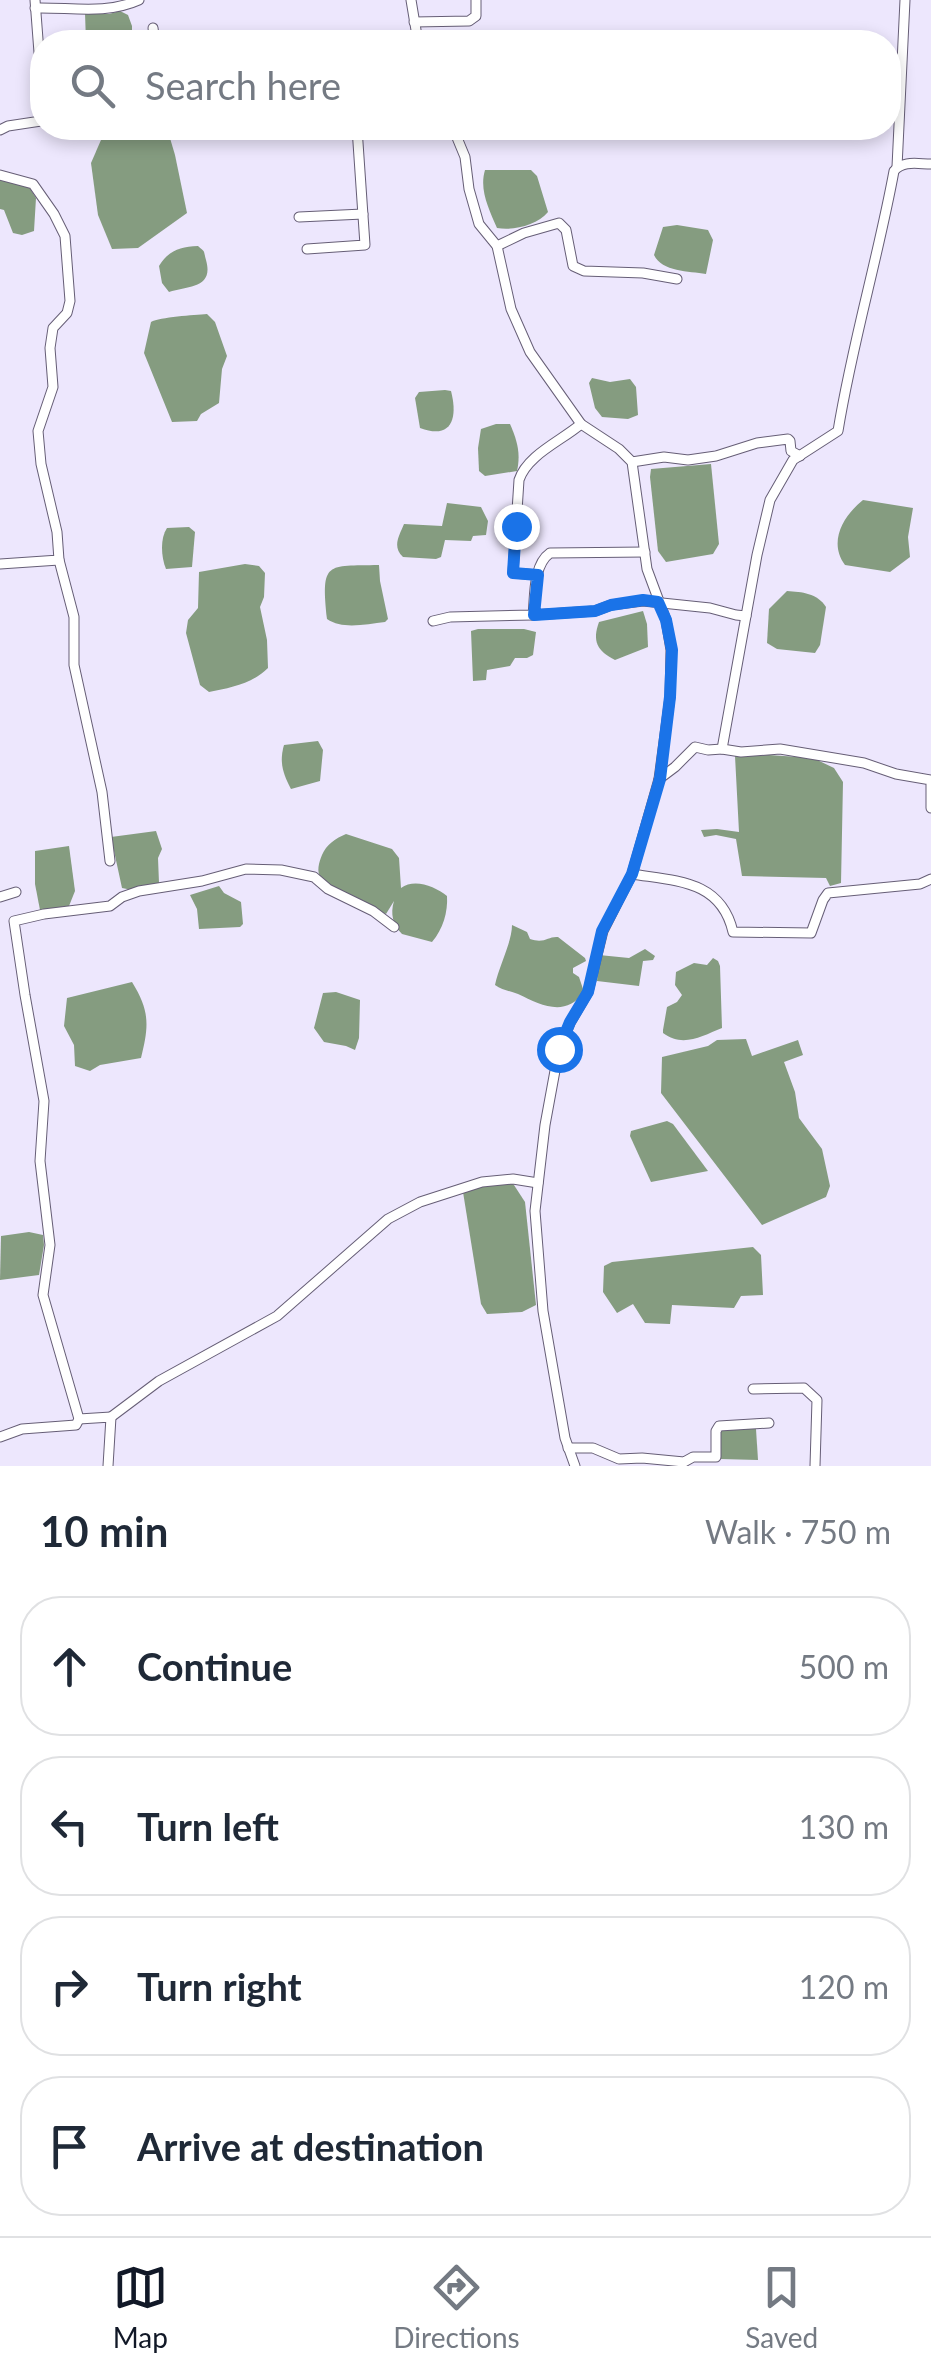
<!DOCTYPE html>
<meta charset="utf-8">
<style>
body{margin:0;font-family:Lato,sans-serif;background:#f6f6f7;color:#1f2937}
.stop{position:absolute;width:30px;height:30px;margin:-22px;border:8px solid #1a73e8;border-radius:50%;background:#fff}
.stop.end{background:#1a73e8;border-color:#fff;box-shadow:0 2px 10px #0008}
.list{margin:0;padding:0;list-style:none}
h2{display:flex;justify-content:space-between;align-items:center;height:130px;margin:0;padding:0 40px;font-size:42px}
h2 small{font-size:32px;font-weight:400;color:#747a83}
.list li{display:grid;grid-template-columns:65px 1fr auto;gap:30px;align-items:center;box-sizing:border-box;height:140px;margin:0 20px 20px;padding:0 20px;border:2px solid #e0e1e3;border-radius:40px}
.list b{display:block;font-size:38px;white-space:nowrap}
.list em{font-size:32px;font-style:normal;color:#747a83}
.icon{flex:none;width:55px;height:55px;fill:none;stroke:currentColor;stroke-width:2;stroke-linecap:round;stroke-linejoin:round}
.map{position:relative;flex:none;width:931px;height:1466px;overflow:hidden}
.search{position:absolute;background:#fff;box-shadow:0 5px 15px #0003;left:30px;right:30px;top:30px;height:110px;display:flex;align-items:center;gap:25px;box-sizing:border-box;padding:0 35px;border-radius:40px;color:#747a83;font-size:38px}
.sheet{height:770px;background:#fff}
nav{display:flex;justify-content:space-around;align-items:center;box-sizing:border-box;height:140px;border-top:2px solid #e0e1e3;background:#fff;font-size:28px;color:#747a83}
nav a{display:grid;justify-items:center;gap:5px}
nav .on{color:#111827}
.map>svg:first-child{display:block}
</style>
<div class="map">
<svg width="931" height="1466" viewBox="0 0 931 1466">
<rect width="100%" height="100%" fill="#ede7fd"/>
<!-- water -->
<g fill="#859c80">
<path d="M120,11L128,15L132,26V42H86L85,13L109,14Z"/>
<path d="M146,128H167L175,155L187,213L138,248L112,249L98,215L91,163L101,140Z"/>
<path d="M485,170H531L537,176L548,212C537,225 514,231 497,228C489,209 479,190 485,170Z"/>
<path d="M0,180L29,187L36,198L34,231L22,235L13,233L4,210L0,209Z"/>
<path d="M677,225L708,230L713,240L706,274C689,271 662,272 654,255L663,227Z"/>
<path d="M198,246C206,253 203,249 206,260C214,288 189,286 169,292L162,283L159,266C169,250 180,247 198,246Z"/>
<path d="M207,314L215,322L227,356L222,369L219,403L201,414L197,421L172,422L144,353L151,322C160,317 194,315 207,314Z"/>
<path d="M592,378L610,382L630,379L636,387L638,415L628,419L602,417L595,408L589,383Z"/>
<path d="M445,390L451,391C458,418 452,440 420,428L415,398L419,392Z"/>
<path d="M496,424H510C517,440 521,453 517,471L485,476L479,471L478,448L481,429Z"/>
<path d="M711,464L719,544L713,554L666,562L658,551L650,477L651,469Z"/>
<path d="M863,500L913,508L908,537L910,557L890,572L845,565C828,542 843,516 863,500Z"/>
<path d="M447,503L481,507L488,521L486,535L473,536L471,541L445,540L441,557L436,559L403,557C392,547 399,536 404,524L442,526Z"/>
<path d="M189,527L195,532L192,567L166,569C161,557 160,538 167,528Z"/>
<path d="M245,564L259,566L265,573L264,597L260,607L267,640L268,668C252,684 230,688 209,692L200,685L186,633L188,620L198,608L199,572Z"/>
<path d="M379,565L380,581L388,619L385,622C366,624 343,630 327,619C321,561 326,566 379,565Z"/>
<path d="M787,591C802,592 817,593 826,607L820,645L815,653L777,649L767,643L769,609Z"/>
<path d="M643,611L647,624L648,647L615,660C597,651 592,641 599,622Z"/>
<path d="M478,629H524L536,632L533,655L527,658H515L510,666L487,670L486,680L473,681L471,631Z"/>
<path d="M318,741L323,750L320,781L291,789C283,774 279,762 284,745Z"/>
<path d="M769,755L813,758L834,768L843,782L841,883L830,886L826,878L742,876L736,839L716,835L704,837L701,830L717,829L739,832L735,756Z"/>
<path d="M156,831L162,849L158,858L159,883L132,890L122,888L111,837Z"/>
<path d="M346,834L392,849L399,858L401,888C414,878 435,886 447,896C448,912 443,929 432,942L402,934C393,925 390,914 394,901L386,914C369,907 332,892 321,878C316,872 319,862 322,855C326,845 336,838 346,834Z"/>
<path d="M69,846L75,891L69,906L40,910L35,884V851Z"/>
<path d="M219,886L224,893L241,902L243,924L240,927L199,929L197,909L190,895Z"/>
<path d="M512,925L527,932L530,939C545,944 548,936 558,937L585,958L586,961L573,968V973L579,977L584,992C565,1018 541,1005 518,994C510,991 502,990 495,985C499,966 512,942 512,925Z"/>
<path d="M645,949L655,956L653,960L643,961L639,986L597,981L599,955L629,958Z"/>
<path d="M713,958L718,961L720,966L722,1028C702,1036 683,1048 663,1033V1030L667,1007L677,1002L682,995L675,985L676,972L694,963L707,965Z"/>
<path d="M132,982C150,1011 149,1026 141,1058L100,1065L90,1071L75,1066L74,1045L64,1026L67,998Z"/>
<path d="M336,992L360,1000L359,1038L355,1050L346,1046L324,1042L314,1028L323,993Z"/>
<path d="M746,1039L752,1056L798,1040L803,1055L784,1062L795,1092L799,1118L822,1149L830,1186L826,1197L762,1225L661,1093L662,1057L708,1046L717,1040Z"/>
<path d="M667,1121L673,1124L708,1171L651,1182L630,1136L631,1131Z"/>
<path d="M512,1182L525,1202L536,1305L522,1312L487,1314L481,1304L463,1192L468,1188Z"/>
<path d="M29,1232L43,1235L44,1245L39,1275L0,1280L1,1236Z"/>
<path d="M753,1247L761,1255L763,1295L741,1296L734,1308L672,1305L670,1324L645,1323L633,1304L617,1313L603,1292L604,1266L612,1262Z"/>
<path d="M725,1428L756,1429L758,1460L720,1459L721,1431Z"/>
</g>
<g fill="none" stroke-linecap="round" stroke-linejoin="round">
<!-- minor casing -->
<g stroke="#665e76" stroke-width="11">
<g id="minor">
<path d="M35,0L42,92"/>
<path d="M411,0L418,42"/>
<path d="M35,8C70,7 106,15 139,0"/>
<path d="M414,22L469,21L476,16V0"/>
<path d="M153,28L155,42"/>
<path d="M453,128L465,157L469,189L479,224L497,246L511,309L530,352L581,424L619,449L632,462L647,569L666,620L671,650L670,697L659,779L632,874L603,931L588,992L570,1023L559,1049L545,1125L535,1211L543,1311L565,1438L575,1466"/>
<path d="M0,130L8,126L41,121L42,119"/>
<path d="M931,164C918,164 903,160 894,171C878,258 852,344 838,431L793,460L770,500L757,555L722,749L741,752L780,749L864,763L896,774L931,780V808"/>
<path d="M897,167L905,0"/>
<path d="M0,175L33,184L54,214L65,236L70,301L67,313L53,328L50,348L53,387L38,431L41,464L57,532L59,560L0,564"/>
<path d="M299,217L363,214"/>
<path d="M497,246L524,233L559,223L566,230L573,266L584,271L643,273L677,279"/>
<path d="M307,249L365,245L357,128"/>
<path d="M632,462L664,457L688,460L716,456L757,443L788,439L790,441L791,451L800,456"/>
<path d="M59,560L74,617V665L102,792L110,861"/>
<path d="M538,575L513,573L519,480C527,455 561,441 581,424"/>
<path d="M533,615C535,596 533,565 550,553L645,552"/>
<path d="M433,621L450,617L533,615L595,611L611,605L643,601L710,608L736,615L746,616"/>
<path d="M659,779L675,767L695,747L708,750L722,749"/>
<path d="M632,874C676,881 721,880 733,932L811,933L823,900L828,893L920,884L931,879"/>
<path d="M0,897L16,892"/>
<path d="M753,1389L804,1388L817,1400L815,1466"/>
<path d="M111,1417L159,1381L277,1316L388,1219L420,1202L482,1182L513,1179L538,1183"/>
<path d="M0,1437L22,1429L76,1425L79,1419"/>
<path d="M568,1448H593L619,1459L642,1458L684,1462L693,1457H716V1431L719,1426L769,1423"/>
<path d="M108,1466L111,1417L79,1419L43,1295L50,1245L40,1161L44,1101L25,995L14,921L44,914L110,906L122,897L139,891L202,881L246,869L281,870L314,877L328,889L373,911L394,927"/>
</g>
</g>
<!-- minor -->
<use href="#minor" stroke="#fff" stroke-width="9"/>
</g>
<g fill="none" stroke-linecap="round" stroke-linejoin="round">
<!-- route -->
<path stroke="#1a73e8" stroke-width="12" d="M516,526L513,573L538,575L534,615L595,611L611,605L643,600L658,602L666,620L672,650L670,697L660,779L632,874L602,931L588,992L570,1022L559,1049"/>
</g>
</svg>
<div class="stop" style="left:559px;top:1049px"></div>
<div class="stop end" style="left:516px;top:526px"></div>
<div class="search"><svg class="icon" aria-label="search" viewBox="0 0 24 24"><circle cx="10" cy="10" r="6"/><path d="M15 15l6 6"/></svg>Search here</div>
</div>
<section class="sheet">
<h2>10 min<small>Walk · 750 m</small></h2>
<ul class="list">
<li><svg class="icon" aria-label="ahead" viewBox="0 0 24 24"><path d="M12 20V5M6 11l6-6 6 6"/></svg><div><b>Continue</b></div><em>500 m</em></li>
<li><svg class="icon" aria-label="left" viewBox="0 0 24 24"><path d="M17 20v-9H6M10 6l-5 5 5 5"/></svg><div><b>Turn left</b></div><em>130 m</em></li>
<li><svg class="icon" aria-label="right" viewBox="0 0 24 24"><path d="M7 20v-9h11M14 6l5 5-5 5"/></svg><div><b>Turn right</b></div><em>120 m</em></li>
<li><svg class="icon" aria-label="arrive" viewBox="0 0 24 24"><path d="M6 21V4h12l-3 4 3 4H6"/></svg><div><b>Arrive at destination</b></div></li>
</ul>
</section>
<nav>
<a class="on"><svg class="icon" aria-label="map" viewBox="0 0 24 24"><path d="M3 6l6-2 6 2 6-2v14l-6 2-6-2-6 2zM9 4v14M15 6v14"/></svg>Map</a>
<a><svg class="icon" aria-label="directions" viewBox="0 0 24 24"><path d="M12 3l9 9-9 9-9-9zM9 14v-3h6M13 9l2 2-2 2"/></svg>Directions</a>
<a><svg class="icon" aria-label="saved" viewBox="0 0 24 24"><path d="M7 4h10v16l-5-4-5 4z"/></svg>Saved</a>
</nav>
